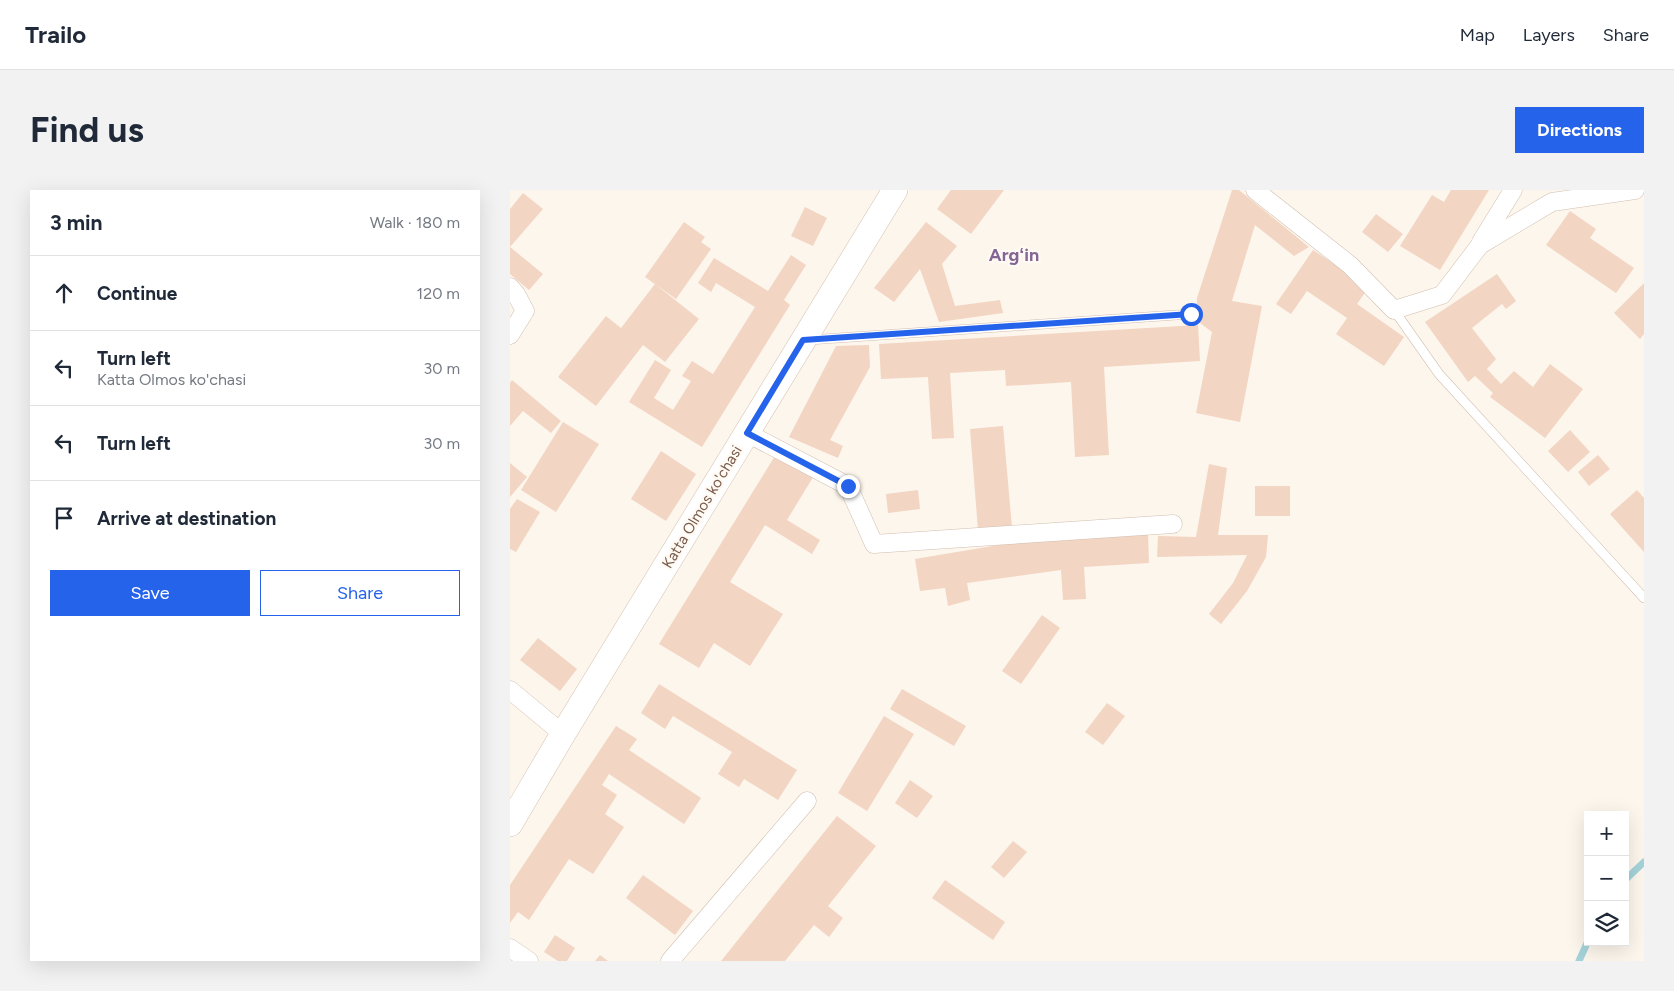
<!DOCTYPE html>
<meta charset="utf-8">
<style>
body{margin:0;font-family:Figtree,sans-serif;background:#f2f2f3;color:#1f2937}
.controls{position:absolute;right:15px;bottom:15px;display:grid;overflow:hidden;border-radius:0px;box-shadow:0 5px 20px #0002}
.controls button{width:45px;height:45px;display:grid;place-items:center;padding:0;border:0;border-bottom:1px solid #e0e1e3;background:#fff;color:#1f2937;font:25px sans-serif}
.stop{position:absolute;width:15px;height:15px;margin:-11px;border:4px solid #2563eb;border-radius:50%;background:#fff}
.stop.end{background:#2563eb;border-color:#fff;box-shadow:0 1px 5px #0008}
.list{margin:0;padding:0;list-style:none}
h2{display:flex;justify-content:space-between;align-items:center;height:65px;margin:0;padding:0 20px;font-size:21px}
h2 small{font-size:16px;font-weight:400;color:#747a83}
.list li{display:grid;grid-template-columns:32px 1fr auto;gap:15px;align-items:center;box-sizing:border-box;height:75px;padding:0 20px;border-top:1px solid #e0e1e3}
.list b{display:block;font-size:19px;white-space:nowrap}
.list p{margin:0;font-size:16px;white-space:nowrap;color:#747a83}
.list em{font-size:16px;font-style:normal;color:#747a83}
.actions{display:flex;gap:10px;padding:15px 20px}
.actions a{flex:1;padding:11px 0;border:1px solid #2563eb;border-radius:0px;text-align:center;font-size:18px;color:#2563eb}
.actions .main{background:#2563eb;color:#fff}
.icon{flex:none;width:28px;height:28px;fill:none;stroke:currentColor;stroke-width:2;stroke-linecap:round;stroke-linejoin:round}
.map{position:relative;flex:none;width:1134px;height:771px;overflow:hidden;border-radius:0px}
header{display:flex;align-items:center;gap:30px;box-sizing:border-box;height:70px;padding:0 25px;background:#fff;border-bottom:1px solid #e0e1e3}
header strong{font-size:24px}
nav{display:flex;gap:28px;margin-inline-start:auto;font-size:18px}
.intro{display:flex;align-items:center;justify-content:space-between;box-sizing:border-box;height:120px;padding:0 30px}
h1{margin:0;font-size:35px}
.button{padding:12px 22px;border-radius:0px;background:#2563eb;color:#fff;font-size:18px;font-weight:700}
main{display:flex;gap:30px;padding:0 30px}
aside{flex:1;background:#fff;border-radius:0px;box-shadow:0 5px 20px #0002}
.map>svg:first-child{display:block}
</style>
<header>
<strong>Trailo</strong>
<nav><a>Map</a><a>Layers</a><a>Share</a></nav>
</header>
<div class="intro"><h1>Find us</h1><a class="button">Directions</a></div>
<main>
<aside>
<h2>3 min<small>Walk · 180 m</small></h2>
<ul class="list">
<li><svg class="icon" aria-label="ahead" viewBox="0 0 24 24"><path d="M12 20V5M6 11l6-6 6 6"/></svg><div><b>Continue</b></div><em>120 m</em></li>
<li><svg class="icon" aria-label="left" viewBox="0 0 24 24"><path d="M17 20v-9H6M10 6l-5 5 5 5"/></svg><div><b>Turn left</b><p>Katta Olmos ko'chasi</p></div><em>30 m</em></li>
<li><svg class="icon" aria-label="left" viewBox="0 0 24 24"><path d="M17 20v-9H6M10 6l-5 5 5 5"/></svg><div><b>Turn left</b></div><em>30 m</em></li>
<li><svg class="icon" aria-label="arrive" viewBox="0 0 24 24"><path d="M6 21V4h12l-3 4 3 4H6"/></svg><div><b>Arrive at destination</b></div></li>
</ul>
<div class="actions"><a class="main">Save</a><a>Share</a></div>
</aside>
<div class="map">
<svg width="1134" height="771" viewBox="0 0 1134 771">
<rect width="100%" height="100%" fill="#fdf6ec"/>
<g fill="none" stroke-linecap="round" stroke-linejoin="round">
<!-- stream -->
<g stroke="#a5d3da" stroke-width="7">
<path d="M1115,690L1134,672"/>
<path d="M1069,771L1078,751"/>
</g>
</g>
<!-- building -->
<g fill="#f3d5c3">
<path d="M441,0H494L461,44L427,19Z"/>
<path d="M722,0H729L799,57L784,66L745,35L722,111L752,116L730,232L686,223L702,142L686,130L687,108Z"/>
<path d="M941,0H979L930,80L890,56L922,5L934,12Z"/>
<path d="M13,3L33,19L0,57L33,84L19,100L0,84V19Z"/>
<path d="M295,17L317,28L303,56L281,46Z"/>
<path d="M1060,21L1086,39L1080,48L1124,78L1106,103L1036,55Z"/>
<path d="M866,24L893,44L878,62L852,42Z"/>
<path d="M174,32L195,47L191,52L201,59L166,109L135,87Z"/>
<path d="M416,32L447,56L432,74L445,116L490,110L493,123L429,132L410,79L384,112L364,98Z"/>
<path d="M803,60L859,97L847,114L894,147L874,176L826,144L837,128L797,101L781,124L766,114Z"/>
<path d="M281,65L296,75L274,110L280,115L192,257L119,212L145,170L161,180L144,208L163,220L181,191L172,186L182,171L203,184L245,117L206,93L201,102L188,93L204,68L258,101Z"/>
<path d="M987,84L1006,111L996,119L992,114L962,138L986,169L977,179L991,194L1004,181L1023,197L1040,174L1073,199L1035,248L980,207L983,203L965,186L958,192L915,132Z"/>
<path d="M1134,93V144L1130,149L1104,123Z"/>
<path d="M145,94L189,129L155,172L133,155L86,216L48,187L96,126L111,138Z"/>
<path d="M688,135L690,171L594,177L599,265L565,267L561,192L496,196L495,180L440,183L444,248L422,249L418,187L371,189L369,154Z"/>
<path d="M359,155L360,177L320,250L333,256L328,268L279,247L326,156Z"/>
<path d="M2,190L51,231L41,243L13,221L0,236V193Z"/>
<path d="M53,232L89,254L46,322L11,300Z"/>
<path d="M493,236L502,337L468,340L460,239Z"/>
<path d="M1060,240L1080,262L1058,282L1038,261Z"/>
<path d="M151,261L186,284L156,331L121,309Z"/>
<path d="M268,261L305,284L277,330L310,350L302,364L255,335L220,392L273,424L240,476L204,453L189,478L149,454Z"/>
<path d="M1088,265L1100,279L1079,296L1068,282Z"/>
<path d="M0,273L17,287L0,307Z"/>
<path d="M699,274L717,278L708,345H758L756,367L737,401L711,434L699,424L723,393L737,365L647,367L648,346L686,347Z"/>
<rect x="745" y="296" width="35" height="30"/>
<path d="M408,300L410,319L378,323L376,304Z"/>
<path d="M1127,300L1134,308V362L1100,324Z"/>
<path d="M7,309L30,322L6,362L0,359V319Z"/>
<path d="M638,342L639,373L574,377L576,409L553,410L551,380L457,393L460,410L438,416L435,398L410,401L405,369L512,351Z"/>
<path d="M532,425L550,438L511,494L492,481Z"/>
<path d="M28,448L67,479L50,501L10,470Z"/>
<path d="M149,494L287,580L268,610L234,589L229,597L208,584L222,562L163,526L155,539L131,523Z"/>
<path d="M392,499L456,536L444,556L380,519Z"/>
<path d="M597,513L615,526L593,555L575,542Z"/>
<path d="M374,526L404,544L357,621L328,603Z"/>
<path d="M106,536L127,549L119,560L191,608L174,634L99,584L92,595L107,605L95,624L114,637L83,684L59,669L19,730L8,722L0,733V695Z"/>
<path d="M400,590L423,606L407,628L385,613Z"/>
<path d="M327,626L366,656L318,716L333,728L319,747L304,735L275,771H211Z"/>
<path d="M503,651L517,662L494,688L481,677Z"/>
<path d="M133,685L183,721L165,745L116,708Z"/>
<path d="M435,690L495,732L483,750L422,708Z"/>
<path d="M45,745L65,758L57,771H48L34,762Z"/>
<path d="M90,765L98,771H85Z"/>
</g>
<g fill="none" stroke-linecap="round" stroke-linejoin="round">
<!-- lane casing -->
<g stroke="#d1beb0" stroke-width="10">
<g id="lane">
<path d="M884,120L929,184L1134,408"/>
<path d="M298,150L681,124"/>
</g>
</g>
<!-- street casing -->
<g stroke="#d1beb0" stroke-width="19">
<g id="street">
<path d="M745,0L840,75L884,120L932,105L970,55L1042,12L1125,0"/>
<path d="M971,52L1003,0"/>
<path d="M0,97L6,104L15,121L0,145"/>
<path d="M237,243L338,296L364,354L663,334"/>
<path d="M0,500L53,544"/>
<path d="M0,758L19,771"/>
<path d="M160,771L297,611"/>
</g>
</g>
<!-- secondary casing -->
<g stroke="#d6c0b0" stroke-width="26">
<path id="secondary" d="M0,634L53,544L385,0"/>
</g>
<!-- lane -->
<use href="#lane" stroke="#fff" stroke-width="9"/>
<!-- street -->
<use href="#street" stroke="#fff" stroke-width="18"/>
<!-- secondary -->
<use href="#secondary" stroke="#fff" stroke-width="25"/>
</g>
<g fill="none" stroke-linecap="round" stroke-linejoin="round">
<!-- route -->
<path stroke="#2563eb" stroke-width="6" d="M338,296L237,243L293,150L681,124"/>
</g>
<g text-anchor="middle" stroke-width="4.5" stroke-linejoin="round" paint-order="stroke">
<!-- street labels -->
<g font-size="15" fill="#7a5c4d" stroke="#fffaf3">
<text transform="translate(192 317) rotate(-59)" y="5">Katta Olmos ko'chasi</text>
</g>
<!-- quarter labels -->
<g font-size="18" font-weight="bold" fill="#846695" stroke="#fffaf3">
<text x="504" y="71">Argʻin</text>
</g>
</g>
</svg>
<div class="controls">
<button>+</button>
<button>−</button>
<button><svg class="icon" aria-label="layers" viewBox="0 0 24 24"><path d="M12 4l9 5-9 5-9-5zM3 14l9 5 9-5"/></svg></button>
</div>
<div class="stop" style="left:681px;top:124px"></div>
<div class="stop end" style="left:338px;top:296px"></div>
</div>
</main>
